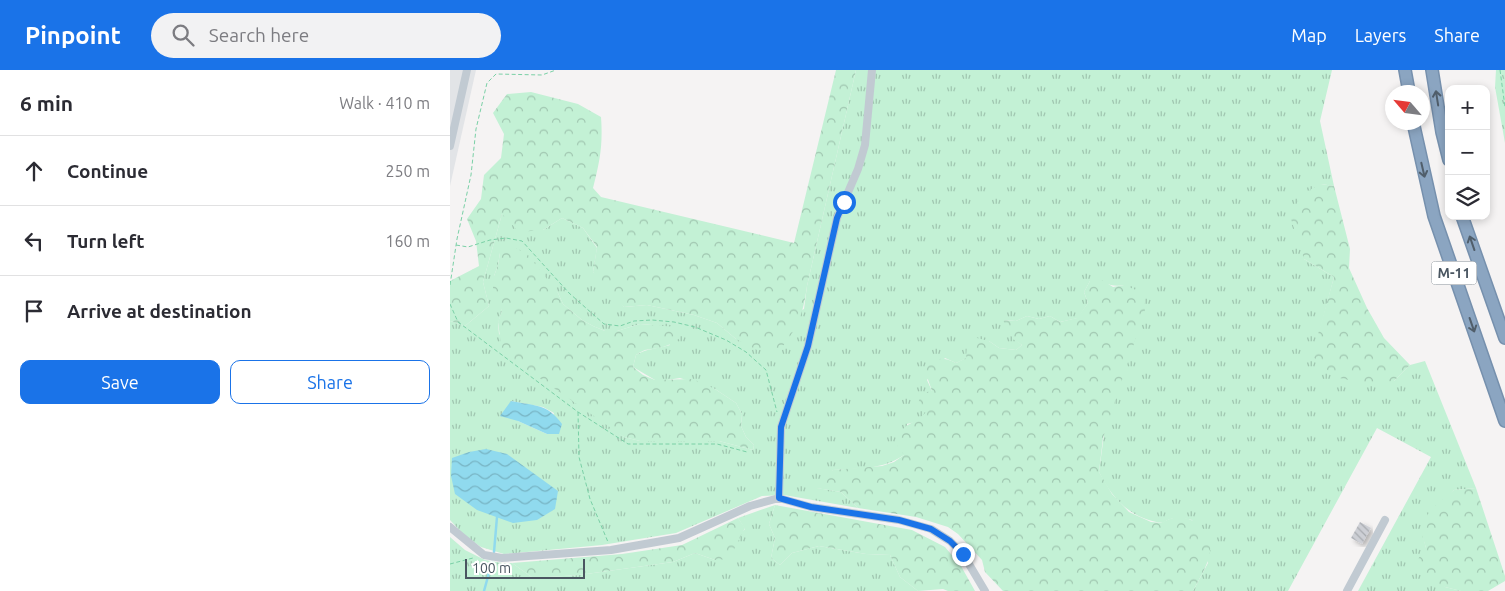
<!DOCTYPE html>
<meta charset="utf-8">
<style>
body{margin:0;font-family:Ubuntu,sans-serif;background:#f2f2f3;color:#2b2b33}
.controls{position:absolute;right:15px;top:15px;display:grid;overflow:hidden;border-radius:10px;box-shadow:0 2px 8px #0003}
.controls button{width:45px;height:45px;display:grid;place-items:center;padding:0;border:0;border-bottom:1px solid #e1e1e2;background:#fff;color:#2b2b33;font:25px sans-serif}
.compass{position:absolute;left:935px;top:15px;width:45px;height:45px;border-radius:50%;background:#fff;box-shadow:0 2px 8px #0003;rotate:298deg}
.scale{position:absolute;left:15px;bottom:12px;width:120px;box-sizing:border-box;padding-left:5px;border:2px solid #4a5661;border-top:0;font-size:14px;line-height:18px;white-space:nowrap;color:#4a5661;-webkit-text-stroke:4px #fff;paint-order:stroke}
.stop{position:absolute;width:15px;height:15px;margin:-11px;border:4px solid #1a73e8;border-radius:50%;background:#fff}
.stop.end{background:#1a73e8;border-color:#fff;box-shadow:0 1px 5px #0008}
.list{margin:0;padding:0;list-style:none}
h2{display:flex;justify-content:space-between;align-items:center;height:65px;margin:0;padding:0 20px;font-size:21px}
h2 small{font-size:16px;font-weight:400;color:#7c7c81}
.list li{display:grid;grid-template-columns:32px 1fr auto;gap:15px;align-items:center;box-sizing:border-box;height:70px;padding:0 20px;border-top:1px solid #e1e1e2}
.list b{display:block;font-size:19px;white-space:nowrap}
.list em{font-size:16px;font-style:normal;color:#7c7c81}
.actions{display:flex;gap:10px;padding:15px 20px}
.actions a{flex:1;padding:11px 0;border:1px solid #1a73e8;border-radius:10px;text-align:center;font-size:18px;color:#1a73e8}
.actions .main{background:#1a73e8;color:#fff}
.icon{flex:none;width:28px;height:28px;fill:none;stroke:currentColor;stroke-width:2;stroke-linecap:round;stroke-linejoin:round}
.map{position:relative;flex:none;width:1055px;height:521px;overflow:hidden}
header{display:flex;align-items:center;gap:30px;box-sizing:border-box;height:70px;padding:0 25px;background:#1a73e8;color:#fff}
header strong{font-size:24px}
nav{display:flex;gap:28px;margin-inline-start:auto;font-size:18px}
.search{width:350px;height:45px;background:#f2f2f3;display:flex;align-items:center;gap:12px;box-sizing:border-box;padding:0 18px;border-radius:28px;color:#7c7c81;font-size:19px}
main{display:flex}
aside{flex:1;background:#fff}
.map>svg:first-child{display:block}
</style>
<header>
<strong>Pinpoint</strong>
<div class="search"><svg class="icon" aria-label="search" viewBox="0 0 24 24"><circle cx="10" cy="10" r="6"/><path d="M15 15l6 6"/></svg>Search here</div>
<nav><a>Map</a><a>Layers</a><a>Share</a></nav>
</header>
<main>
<aside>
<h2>6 min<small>Walk · 410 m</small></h2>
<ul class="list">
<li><svg class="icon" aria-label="ahead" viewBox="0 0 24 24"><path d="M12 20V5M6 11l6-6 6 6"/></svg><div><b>Continue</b></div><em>250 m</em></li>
<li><svg class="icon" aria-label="left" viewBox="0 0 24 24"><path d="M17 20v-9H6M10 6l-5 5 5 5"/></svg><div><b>Turn left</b></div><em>160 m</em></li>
<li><svg class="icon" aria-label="arrive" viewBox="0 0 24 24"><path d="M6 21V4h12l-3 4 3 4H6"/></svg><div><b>Arrive at destination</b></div></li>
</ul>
<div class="actions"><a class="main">Save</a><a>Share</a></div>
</aside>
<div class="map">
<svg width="1055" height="521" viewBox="0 0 1055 521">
<defs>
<pattern id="grass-tufts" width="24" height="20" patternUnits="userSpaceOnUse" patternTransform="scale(1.25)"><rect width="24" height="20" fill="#c3f1d5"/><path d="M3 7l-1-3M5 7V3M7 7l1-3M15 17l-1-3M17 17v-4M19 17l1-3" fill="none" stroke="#a0c6b0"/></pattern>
<pattern id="forest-crowns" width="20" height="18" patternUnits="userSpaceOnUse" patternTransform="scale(1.25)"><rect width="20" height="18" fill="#c3f1d5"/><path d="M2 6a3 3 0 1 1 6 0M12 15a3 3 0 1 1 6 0" fill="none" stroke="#a0c6b0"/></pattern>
<pattern id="water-waves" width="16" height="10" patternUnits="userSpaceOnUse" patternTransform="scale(1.25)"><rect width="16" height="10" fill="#90daee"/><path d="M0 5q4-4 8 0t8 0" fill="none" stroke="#78b4c4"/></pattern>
<pattern id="building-back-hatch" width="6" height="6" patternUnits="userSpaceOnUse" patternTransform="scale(1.25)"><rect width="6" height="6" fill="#cdcfd5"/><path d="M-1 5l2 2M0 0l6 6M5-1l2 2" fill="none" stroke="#a8abb0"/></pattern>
<filter id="shadow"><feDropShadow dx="3" dy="3" stdDeviation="2.5" flood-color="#0004"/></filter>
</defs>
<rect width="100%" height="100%" fill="#f5f3f3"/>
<!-- airport -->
<path fill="#e2e4e7" d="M0,0H26L0,116Z"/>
<!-- grass -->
<g fill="url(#grass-tufts)" fill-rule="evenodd">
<path d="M406,0H882L870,51L884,116L871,114L854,189L884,207L863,286L944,311L960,295L975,291L1026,418L1004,420L971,458L976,478L995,517L1011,521H908L981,387L927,358L838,521H743L758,493L742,450C731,448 722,446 713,453C681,449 663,430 649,402L674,215C658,218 656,210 640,211L634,222L638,233L628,248L610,252L600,246L589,249L577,246L566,251L554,250L563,268L572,275L566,280L549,278L539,271L517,288L506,293L495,288L477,310L482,321L477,342L469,351L457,354L454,385C433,400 408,398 383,400L367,418L391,422L408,438L334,425L312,426L226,463L152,475L54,484L31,477L14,465L0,450V251L15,256L39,236L33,212L52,144L93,160L112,148L133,158L147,178L143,202L174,237L197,235L244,245L267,253L286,269L354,239L357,216ZM50,183L108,223L113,234L132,250L143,256L155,261H167L190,254L202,255L220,275C208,279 197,278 186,285L183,297L205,310H217L230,308L265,319L286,333L292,344L291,356L296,367L304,375L303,380L269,371H190L174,367L49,264L48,253L52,241L44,206L48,195ZM61,331L93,337L104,343L97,364L68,351Z"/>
<path d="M1046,0H1055V73L1045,17Z"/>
<path d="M325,435L319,454L325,468L321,488L330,495L342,483L369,476L416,484L440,485L450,507L468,521H0V467L15,480L35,490L52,493H62L83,508L129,505L223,492L245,483L265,490L295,459L288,448Z"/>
</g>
<!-- forest -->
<g fill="url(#forest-crowns)">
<path d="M386,0H406L357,216C353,245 348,257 330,280H307L286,269L267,253L244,245L197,235L174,237L155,222L143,202L147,177L133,158L112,148L93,160L69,162L52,144L33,212L39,236L15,256L0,251V211L29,196L26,171L17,149L31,129L34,105L51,88L54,64L43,43L57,24L81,22L128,34L151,47C153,75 150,91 143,118L151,127L344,173Z"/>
<path d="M871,114L884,116L900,179L899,198L917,238L934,268L960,295L944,311L917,314L885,307L862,286L884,207L854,189L841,149L850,125Z"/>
<path d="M57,173L78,185L108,223L113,234L132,250L143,256L155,261H167L190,254L227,257L230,268C223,273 216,277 208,278C196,281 198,277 186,285L183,297L193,305L205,310L243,309L265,319L286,333L292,344L291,356L296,367L304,375L303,380L269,371H190L174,367L52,282L48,252L52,241L43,218L44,206L48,195L50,183Z"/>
<path d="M652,210L663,217L674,215L686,220L694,227L695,240L653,368L649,402L662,424L679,442L701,452L712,453C733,438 763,456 760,482C758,496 749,509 743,521H553L535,502L532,490L508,464L498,457L466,447L408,438L391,422L366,418L372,406L383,400L432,396L444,392L454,385L447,375C452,349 462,358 476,342L468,333L472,323L482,321L474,298C486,288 491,286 506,293L516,288L517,275L527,268L539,271L549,278L566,280L572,275L563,269L553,250L566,251L577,246L589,249L600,246L610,252L627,248L638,233L634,222L640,211Z"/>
<path d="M1026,418L1055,506V511L1038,521H1011L995,517L960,500L976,478L970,458L981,439L1004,420Z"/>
<path d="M325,435L462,460L495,477L511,496L525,521H498L493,519L468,521L450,507L440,485L416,484L369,476L342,483L330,495L321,488L325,468L319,454Z"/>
<path d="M288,448L295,458L279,489L265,490L245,483L223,492L129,505L83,508L62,493L172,484L232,475Z"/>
</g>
<!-- water -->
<g fill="url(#water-waves)">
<path d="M61,331C84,336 97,333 112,354L109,364H97L68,351L50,346Z"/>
<path d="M36,379L57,384L108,421L105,439L87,450L63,453L27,440L5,424L1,406L2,388L19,382Z"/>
</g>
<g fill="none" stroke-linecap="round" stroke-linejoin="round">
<!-- stream -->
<g stroke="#90daee" stroke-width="2.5">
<path d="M44,482L47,447"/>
<path d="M34,521L42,492"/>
</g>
</g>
<!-- building -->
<path fill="url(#building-back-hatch)" filter="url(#shadow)" d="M910,452L921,458L912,474L901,468Z"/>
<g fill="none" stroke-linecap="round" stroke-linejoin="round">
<!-- highway casing -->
<g stroke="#7690ad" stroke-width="14">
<g id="highway">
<path d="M955,0L959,22"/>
<path d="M982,0L992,62L999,90"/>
<path d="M963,52L984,146L1055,351"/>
<path d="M1012,146L1055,268"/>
</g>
</g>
<!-- path -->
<g stroke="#7ad0a6" stroke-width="1" stroke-dasharray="4 2.5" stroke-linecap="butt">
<path d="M1050,0L1055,37"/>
<path d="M6,175L18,177L40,170L56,168L72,171L119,223L154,254L170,256L184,251L202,250L224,252L245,257L276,270L296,282L316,300L327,342"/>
<path d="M0,215L7,169L21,105L26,59L37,13L46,4L92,5L106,0"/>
<path d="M0,234L8,252L128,342L178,374H267L297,382"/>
<path d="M128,342L129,387L140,429L158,472"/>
<path d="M0,494L23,488"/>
</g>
<!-- minor -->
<g stroke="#c1cad2" stroke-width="8">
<path d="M0,76L17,0"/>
<path d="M329,428L331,357L358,276L387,148L408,99L415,75L422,0"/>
<path d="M0,457L34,485L52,488L161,480L229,468L300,436L329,428L361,437L449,450L481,459L500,471L513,484L535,521"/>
<path d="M897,521L935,450"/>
</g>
<!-- highway -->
<use href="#highway" stroke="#8ba5c1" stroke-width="11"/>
</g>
<!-- one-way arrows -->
<defs><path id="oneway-shaft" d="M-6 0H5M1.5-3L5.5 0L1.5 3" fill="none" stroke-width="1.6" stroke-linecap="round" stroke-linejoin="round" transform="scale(1.25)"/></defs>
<g stroke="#505e6b">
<use href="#oneway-shaft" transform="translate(987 28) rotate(-99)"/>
<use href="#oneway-shaft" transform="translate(973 100) rotate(77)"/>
<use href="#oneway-shaft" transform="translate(1022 173) rotate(-109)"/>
<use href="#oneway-shaft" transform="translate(1022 255) rotate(71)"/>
</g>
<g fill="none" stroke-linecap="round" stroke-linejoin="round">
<!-- route -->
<path stroke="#1a73e8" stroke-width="6" d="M394,132L387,148L358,276L331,357L329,428L361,437L449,450L481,459L500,471L513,484"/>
</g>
<g text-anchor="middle" stroke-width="4" stroke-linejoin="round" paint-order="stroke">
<!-- shield labels -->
<rect fill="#fff" stroke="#808990" stroke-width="1" x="981.5" y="191.5" width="45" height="23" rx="4"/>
<g font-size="14" font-weight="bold" fill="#4a5661">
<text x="1004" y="208">М-11</text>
</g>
</g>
</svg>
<div class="controls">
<button>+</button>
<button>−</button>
<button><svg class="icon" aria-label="layers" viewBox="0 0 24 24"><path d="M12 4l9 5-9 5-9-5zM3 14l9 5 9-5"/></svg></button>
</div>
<svg class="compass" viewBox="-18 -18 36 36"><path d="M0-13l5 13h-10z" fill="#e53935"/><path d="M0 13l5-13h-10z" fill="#7c7c81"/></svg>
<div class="scale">100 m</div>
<div class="stop" style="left:394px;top:132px"></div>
<div class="stop end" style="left:513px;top:484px"></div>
</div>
</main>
